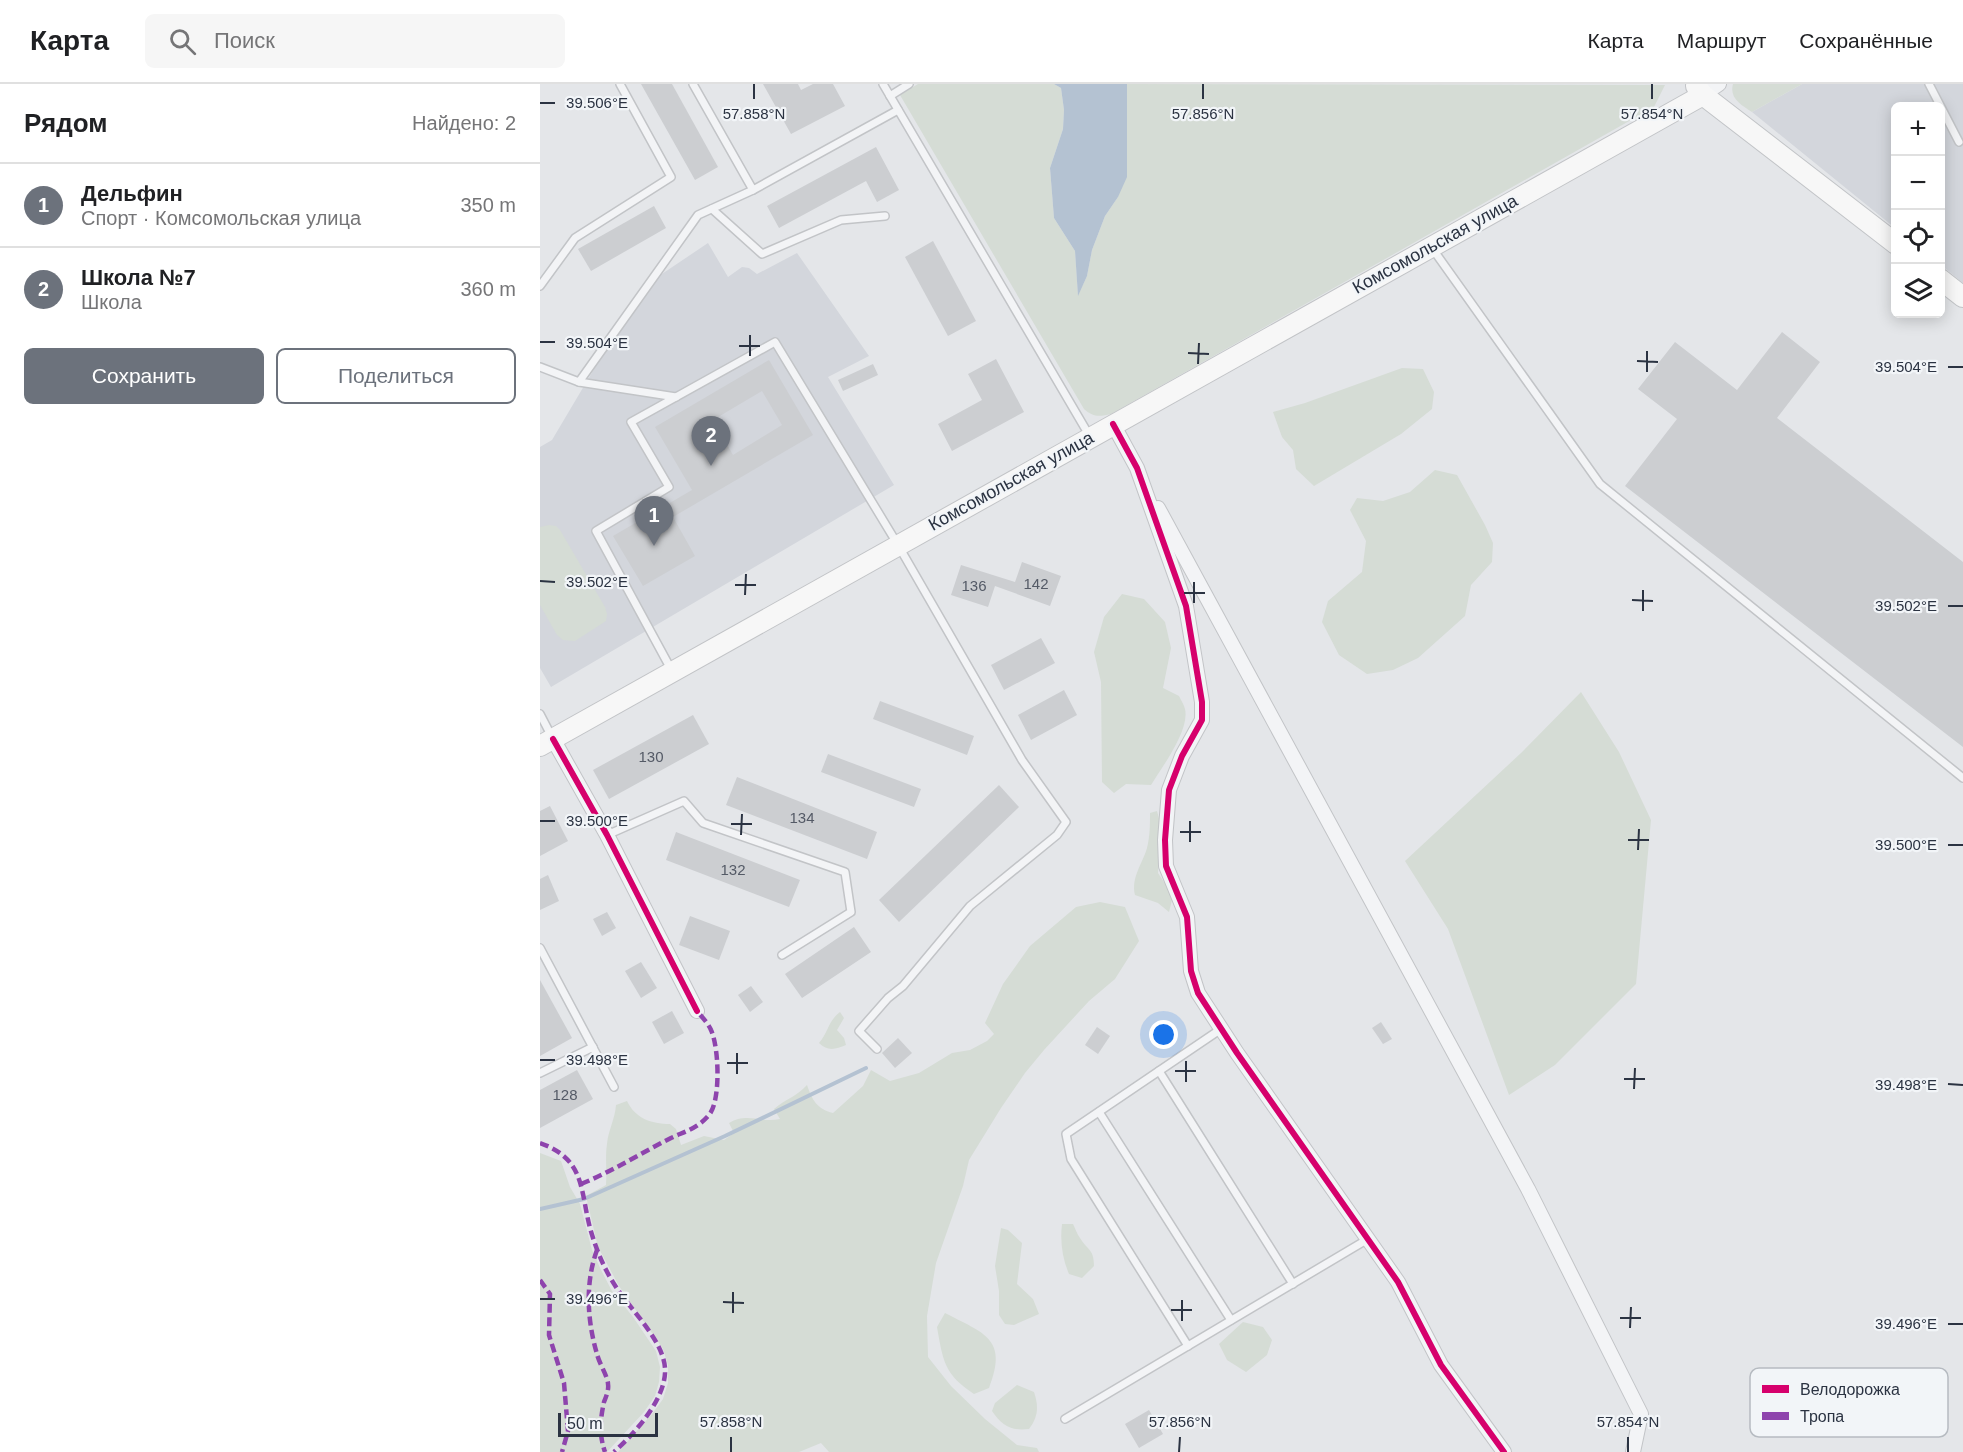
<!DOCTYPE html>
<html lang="ru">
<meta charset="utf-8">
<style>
body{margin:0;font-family:Arial,sans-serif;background:#f6f6f6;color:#202124}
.controls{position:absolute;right:18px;top:18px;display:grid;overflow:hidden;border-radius:9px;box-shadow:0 3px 15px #0003}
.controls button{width:54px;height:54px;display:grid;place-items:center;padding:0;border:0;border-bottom:2px solid #e0e0e0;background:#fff;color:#202124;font:30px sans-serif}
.scale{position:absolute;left:18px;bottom:15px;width:100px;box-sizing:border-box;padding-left:6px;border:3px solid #2b3342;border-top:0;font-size:16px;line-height:21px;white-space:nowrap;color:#2b3342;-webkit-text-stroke:4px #f2f5f8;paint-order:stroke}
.you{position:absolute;left:624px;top:951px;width:21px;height:21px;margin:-15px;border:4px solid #fff;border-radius:50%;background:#1a73e8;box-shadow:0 0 0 9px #1a73e833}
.badge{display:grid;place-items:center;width:39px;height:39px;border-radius:50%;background:#6c727c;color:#fff;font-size:20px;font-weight:700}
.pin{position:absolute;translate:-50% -50px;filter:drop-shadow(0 2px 3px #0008)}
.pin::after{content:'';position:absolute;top:32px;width:21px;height:18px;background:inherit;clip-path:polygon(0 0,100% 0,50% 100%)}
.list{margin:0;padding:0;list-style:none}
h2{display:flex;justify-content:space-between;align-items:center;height:78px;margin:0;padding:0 24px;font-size:26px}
h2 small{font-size:20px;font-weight:400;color:#757577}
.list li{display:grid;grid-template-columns:39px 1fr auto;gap:18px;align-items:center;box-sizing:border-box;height:84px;padding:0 24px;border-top:2px solid #e0e0e0}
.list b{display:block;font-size:22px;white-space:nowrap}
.list p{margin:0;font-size:20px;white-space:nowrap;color:#757577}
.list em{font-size:20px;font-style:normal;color:#757577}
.actions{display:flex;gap:12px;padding:18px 24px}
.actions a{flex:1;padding:14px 0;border:2px solid #6c727c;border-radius:9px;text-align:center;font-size:21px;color:#6c727c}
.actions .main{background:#6c727c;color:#fff}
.icon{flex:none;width:33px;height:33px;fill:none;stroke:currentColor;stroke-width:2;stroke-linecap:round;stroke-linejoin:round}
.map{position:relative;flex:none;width:1423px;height:1368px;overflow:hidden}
header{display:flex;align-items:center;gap:36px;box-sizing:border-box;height:84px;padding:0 30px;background:#fff;border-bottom:2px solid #e0e0e0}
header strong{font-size:28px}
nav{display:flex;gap:33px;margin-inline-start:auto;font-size:21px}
.search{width:420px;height:54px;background:#f6f6f6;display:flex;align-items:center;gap:15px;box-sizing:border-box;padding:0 21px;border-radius:9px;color:#757577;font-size:22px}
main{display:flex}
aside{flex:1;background:#fff}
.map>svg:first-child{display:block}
</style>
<header>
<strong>Карта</strong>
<div class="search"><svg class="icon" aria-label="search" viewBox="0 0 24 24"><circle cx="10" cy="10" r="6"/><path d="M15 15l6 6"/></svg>Поиск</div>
<nav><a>Карта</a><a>Маршрут</a><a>Сохранённые</a></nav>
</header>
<main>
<aside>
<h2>Рядом<small>Найдено: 2</small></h2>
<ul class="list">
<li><span class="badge">1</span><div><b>Дельфин</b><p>Спорт · Комсомольская улица</p></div><em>350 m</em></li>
<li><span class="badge">2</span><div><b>Школа №7</b><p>Школа</p></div><em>360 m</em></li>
</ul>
<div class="actions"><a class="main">Сохранить</a><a>Поделиться</a></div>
</aside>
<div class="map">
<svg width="1423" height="1368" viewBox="0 0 1423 1368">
<rect width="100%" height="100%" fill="#e4e6e9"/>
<!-- built -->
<g fill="#d3d6dc">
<path d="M1262,0H1423V199L1401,181L1400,22H1356L1355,144L1212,28Z"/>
<path d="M168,159L188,193L202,183L209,184L217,190L257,169L329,272L288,293L354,401L11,603L0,584V363L12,356L60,275L110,198Z"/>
</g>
<!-- green -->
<g fill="#d5dcd5">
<path d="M378,0H514L521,4L524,26L523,45L510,84L514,134L535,167L538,211L547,192L552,166L565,132L578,113L587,0L1125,1L1114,23L571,330C559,333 553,333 544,325L360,11Z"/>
<path d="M1193,0H1262L1212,28C1201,21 1189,14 1193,0Z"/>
<path d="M862,284L883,285L894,308L892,325L861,350L774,402L756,385L753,366L742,353L733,328L765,319Z"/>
<path d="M895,386L917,391L945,441L953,459L952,478L931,501L925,532L878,574L853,586L827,590L799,571L782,538L788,517L822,488L826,457L810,426L817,414L843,417L870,408Z"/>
<path d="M9,441L16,442L20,446L65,523L67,530L66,537L35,557L23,556L17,551L0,521V443Z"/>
<path d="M582,510L604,515L625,538L631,564L623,604L639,612C641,616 644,621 645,625C650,646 622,683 611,701L586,700L574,709L562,698L561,598L554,568L564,533Z"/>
<path d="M1041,608L1079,668L1111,736L1096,900L1015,981L969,1011L908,845L865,777L981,669Z"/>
<path d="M617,727L620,738L618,789L633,812L629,828L618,819L595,811C591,793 602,781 607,764C610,752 610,741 610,729Z"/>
<path d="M560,818L585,823L599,857L575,895L549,917L504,966L485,989L461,1024L429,1076L423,1102L396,1179L387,1232L388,1273L411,1302L445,1335L477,1361L497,1364L499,1368H289L281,1359L259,1368H78L112,1330L123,1315L128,1299V1281L123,1265L79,1202L58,1163L46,1112L66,1101C67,1087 65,1073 67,1060C68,1047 75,1035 76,1021L87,1017C95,1034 111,1040 130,1040L136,1045L141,1061L164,1052L184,1056L194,1049L189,1039C207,1028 220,1039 240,1035L234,1025C247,1014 256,1013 267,1001C272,1016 277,1025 293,1029L323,1002L331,986L350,997L379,989L412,969L430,966L447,957L454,950L445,939L463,900L490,862L536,823Z"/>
<path d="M300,928L304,934L297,946L304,954L306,961C296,965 288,968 279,959C288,949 288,937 300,928Z"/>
<path d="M0,1069L21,1077L30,1103L40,1120L52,1166L61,1186L72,1207L93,1233L116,1267L120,1283L119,1298L115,1312L104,1328L67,1368H0Z"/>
<path d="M522,1140H533C535,1144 537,1150 540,1154C548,1167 554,1165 554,1182L542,1194L529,1190C522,1174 520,1157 522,1140Z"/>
<path d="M461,1144L468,1146L482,1159L477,1200L493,1215L499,1230L474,1241L465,1240L459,1231V1207L455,1182Z"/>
<path d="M405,1229C443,1249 469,1254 449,1304L434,1310C404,1290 403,1277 397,1243Z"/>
<path d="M703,1238L723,1243L732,1256L727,1271L706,1288L687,1276L679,1260Z"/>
<path d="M477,1301L494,1308C499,1323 498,1333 489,1345C471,1347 462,1342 452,1327L455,1319Z"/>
</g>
<!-- water -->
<path fill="#b4c2d2" d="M514,0H587V93L578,113L565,132L552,166L547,192L538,212L535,167L514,134L510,84L523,45L524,26L521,4Z"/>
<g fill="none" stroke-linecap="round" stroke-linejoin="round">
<!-- stream -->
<path stroke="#b4c2d2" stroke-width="4" d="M0,1125L44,1115L185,1052L326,984"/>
</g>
<!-- building -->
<g fill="#ccced1" fill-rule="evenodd">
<path d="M101,0H132L178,83L155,96Z"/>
<path d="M223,0H258L261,6L273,0H293L305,22L251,50Z"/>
<path d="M336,63L359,106L337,118L326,97L239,144L227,122Z"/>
<path d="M114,122L126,144L51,187L38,165Z"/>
<path d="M393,157L436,237L408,252L365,173Z"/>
<path d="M1242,248L1280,278L1237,334L1423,478V663L1085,402L1137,335L1098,305L1135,258L1197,306Z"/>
<path d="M456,275L484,328L412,367L398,340L442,316L428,290Z"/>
<path d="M229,276L273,351L133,433L155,472L103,502L73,452L152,406L115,343ZM222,307L242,341L193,371L173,336Z"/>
<path d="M333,280L338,291L303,307L298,296Z"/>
<path d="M482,478L521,492L510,522L455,502L448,523L411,511L421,481L475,498Z"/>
<path d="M501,554L515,579L464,606L451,581Z"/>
<path d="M524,606L537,631L491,656L478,631Z"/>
<path d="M340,617L434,652L427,671L333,635Z"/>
<path d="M153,631L169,660L69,715L53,686Z"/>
<path d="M288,670L381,705L374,723L281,688Z"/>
<path d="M197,693L337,748L327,775L186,721Z"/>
<path d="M459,701L479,723L359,838L339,816Z"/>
<path d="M10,722L28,757L0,772V727Z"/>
<path d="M136,748L260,796L249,823L126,776Z"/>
<path d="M8,791L19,817L0,826V795Z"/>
<path d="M67,828L76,844L62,852L53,835Z"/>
<path d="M150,832L190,847L179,876L139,861Z"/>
<path d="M314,843L331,868L262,914L245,890Z"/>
<path d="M101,878L117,904L101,914L85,887Z"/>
<path d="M0,896L32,954L0,972Z"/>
<path d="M211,902L223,918L210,928L198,911Z"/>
<path d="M132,927L144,949L124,960L112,938Z"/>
<path d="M841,938L852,955L843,960L832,944Z"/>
<path d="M557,943L570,952L558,970L545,961Z"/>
<path d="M358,954L372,969L355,984L342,969Z"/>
<path d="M37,986L53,1015L0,1044V1006Z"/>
<path d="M609,1326L623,1350L599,1364L585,1340Z"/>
</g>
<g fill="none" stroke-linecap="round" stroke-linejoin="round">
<!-- lane casing -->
<g stroke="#c2c4c7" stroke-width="10">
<g id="lane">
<path d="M153,0L213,106L358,26"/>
<path d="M343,0L549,351"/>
<path d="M1389,0L1419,58"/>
<path d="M350,12L369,0"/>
<path d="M172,125L222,170L301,136L345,132"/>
<path d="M892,164L1060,400L1423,694"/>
<path d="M0,202L35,154L131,93L80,0"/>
<path d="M0,283L39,298L158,131L213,106"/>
<path d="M39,298L136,313"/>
<path d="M132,587L56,447L129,403L91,338L235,258L358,461L482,676L526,738L517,751L430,822L363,902L348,914L319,947L337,965"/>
<path d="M0,630L13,655"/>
<path d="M67,751L144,717L163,739L305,788L311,828L242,871"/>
<path d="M0,864L74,1003"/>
<path d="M619,987L753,1200"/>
<path d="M0,989L53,963"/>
<path d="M559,1028L691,1236"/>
<path d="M648,1262L531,1075L526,1050L681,945"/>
<path d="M525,1335L828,1155"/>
</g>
</g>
<!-- street casing -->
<g stroke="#c2c4c7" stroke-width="16">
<g id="street">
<path d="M1163,11L1179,0"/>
<path d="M573,340L597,384L646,522L662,618V636L642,672L629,706L625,756L626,782L647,833L651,887L658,909L697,969L858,1198L901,1281L964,1368"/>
<path d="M618,424L988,1105L1101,1330L1093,1368"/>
<path d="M13,655L67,751L157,927"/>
</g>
</g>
<!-- secondary casing -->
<g stroke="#c2c4c7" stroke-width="22">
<g id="secondary">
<path d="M1156,2L1163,11L1356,160"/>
<path d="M1400,195L1423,213"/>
<path d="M0,662L1163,11"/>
</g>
</g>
<!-- lane -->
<use href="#lane" stroke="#f3f4f6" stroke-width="7"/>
<!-- street -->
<use href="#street" stroke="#f3f4f6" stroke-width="14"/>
<!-- secondary -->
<use href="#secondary" stroke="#f7f7f7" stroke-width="20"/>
<!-- quiet -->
<g stroke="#8e44ad" stroke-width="4.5" stroke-dasharray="9 4.5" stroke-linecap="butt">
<path d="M0,1059C45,1075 40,1105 50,1144C56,1165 64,1185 76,1203C91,1226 123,1256 125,1284C127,1314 95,1349 74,1368"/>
<path d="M41,1100C73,1087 101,1069 131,1054C146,1047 158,1044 169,1031C181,1017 179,963 171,946C168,939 162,933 157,927"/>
<path d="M57,1166C45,1199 47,1236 57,1270C59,1279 68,1293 68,1300C69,1306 66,1313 64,1318C60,1336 59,1351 65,1368"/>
<path d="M0,1196L10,1210L9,1251L24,1299L28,1347L22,1368"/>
</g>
<!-- cycleway casing -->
<g stroke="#f2f5f8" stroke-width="10">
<g id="cycleway">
<path d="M573,340L597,384L646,522L662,618V636L642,672L629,706L625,756L626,782L647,833L651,887L658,909L697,969L858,1198L901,1281L964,1368"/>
<path d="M13,655L67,751L157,927"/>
</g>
</g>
<!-- cycleway -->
<use href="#cycleway" stroke="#d6006c" stroke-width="6"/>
</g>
<!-- ticks -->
<path fill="none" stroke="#2b3342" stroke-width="2" d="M214,15V0M663,15V0M1112,15V0M0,19H15M0,258H15M199,262H220M648,269L669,270M210,272V251M1097,277L1118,278M658,280L659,259M1408,283H1423M1107,288V267M0,497L15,498M195,501H216M644,509H665M205,511L206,490M1092,516L1113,517M654,519V498M1408,522H1423M1103,527V506M0,737H15M191,740H212M640,748H661M201,751L202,730M1088,756H1109M650,758V737M1408,761H1423M1098,766L1099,745M0,976H15M187,979H208M635,987H656M197,990V969M1084,995H1105M646,998V977M1408,1000L1423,1001M1094,1005L1095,984M0,1215H15M183,1218L204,1219M631,1226H652M193,1229V1208M1080,1234H1101M642,1237V1216M1408,1240H1423M1090,1244L1091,1223M191,1368V1353M639,1368L640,1353M1088,1368V1353"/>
<g text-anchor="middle" stroke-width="4.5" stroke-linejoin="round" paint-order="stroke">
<!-- number labels -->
<g font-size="15" fill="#545a66">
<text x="496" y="505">142</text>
<text x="434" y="507">136</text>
<text x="111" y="678">130</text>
<text x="262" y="739">134</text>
<text x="193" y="791">132</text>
<text x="25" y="1016">128</text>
</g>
<!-- street labels -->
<g font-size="18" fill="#2b3342" stroke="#f2f5f8">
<text transform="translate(895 160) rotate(-29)" y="6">Комсомольская улица</text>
<text transform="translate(471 397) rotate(-29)" y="6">Комсомольская улица</text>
</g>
</g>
<!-- legend -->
<rect x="1210" y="1284" width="198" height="69" rx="9" fill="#f2f5f8" stroke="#b6bbc1" stroke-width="1.5"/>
<rect x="1222" y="1301" width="27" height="8" fill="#d6006c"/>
<rect x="1222" y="1328" width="27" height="8" fill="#8e44ad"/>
<g font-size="16" fill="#2b3342">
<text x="1260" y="1311">Велодорожка</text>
<text x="1260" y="1338">Тропа</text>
</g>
<g font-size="15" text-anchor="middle" fill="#2b3342" stroke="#f2f5f8" stroke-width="4.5" stroke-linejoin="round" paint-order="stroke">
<text x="57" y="24">39.506°E</text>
<text x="214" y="35">57.858°N</text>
<text x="663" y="35">57.856°N</text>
<text x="1112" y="35">57.854°N</text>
<text x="57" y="264">39.504°E</text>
<text x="1366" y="288">39.504°E</text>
<text x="57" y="503">39.502°E</text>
<text x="1366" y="527">39.502°E</text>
<text x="57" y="742">39.500°E</text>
<text x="1366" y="766">39.500°E</text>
<text x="57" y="981">39.498°E</text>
<text x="1366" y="1006">39.498°E</text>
<text x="57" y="1220">39.496°E</text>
<text x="1366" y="1245">39.496°E</text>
<text x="191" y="1343">57.858°N</text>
<text x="640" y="1343">57.856°N</text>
<text x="1088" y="1343">57.854°N</text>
</g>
</svg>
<div class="controls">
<button>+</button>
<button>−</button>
<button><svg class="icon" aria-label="locate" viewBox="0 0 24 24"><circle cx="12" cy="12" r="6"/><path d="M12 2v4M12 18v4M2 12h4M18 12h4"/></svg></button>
<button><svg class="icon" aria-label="layers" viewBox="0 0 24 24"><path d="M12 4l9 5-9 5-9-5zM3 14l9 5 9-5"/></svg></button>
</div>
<div class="scale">50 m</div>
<div class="you"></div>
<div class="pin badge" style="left:114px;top:462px">1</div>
<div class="pin badge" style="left:171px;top:382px">2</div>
</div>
</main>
